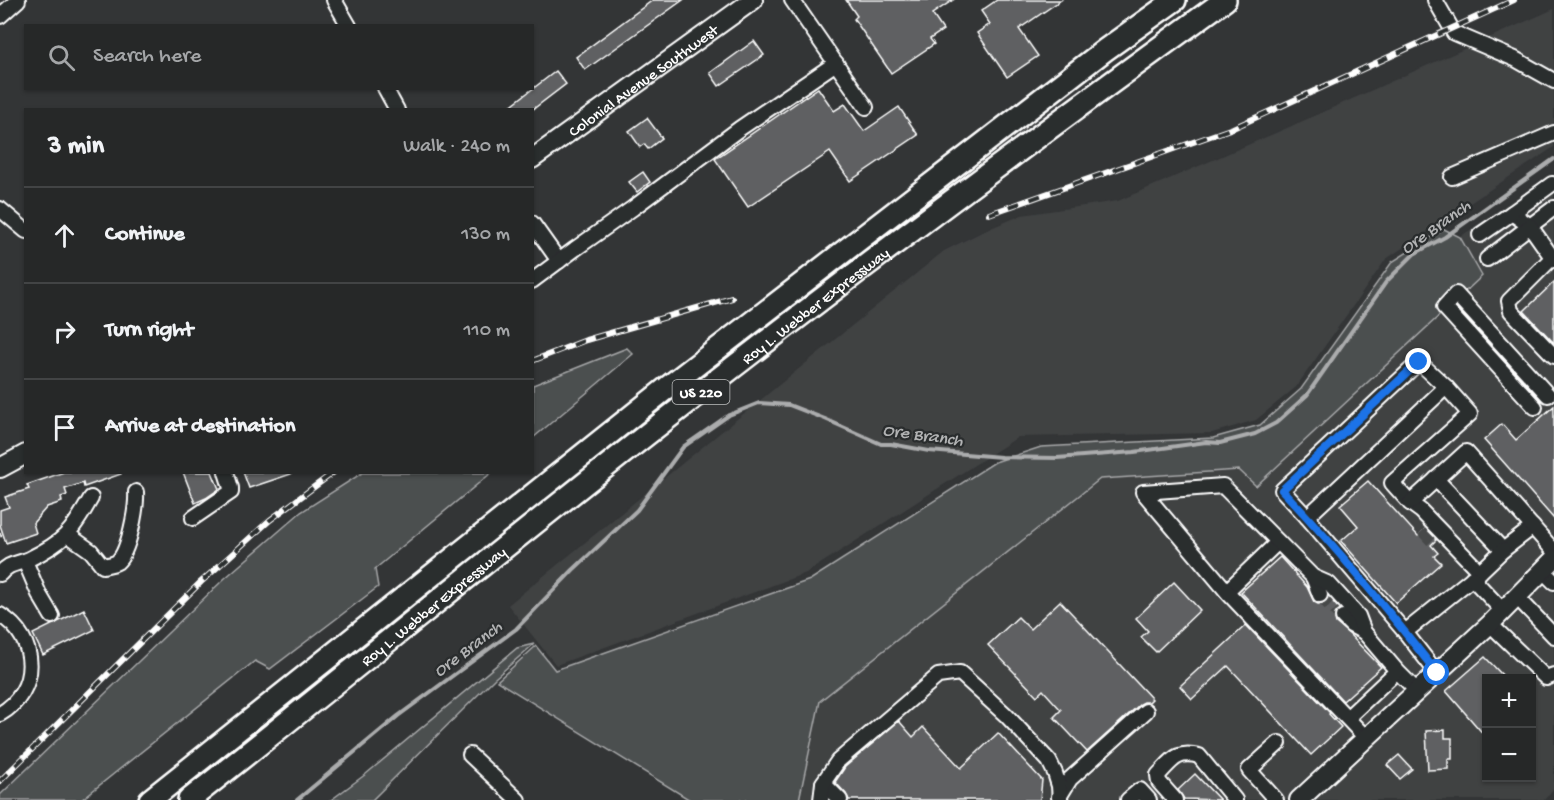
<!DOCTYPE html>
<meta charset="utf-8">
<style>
body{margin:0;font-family:"Gochi Hand",sans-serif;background:#323434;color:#f1f3f6}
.controls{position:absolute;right:18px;bottom:18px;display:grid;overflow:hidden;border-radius:0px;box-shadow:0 2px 4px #0004}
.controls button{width:54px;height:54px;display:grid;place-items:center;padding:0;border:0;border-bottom:2px solid #424445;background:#262828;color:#f1f3f6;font:30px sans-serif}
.stop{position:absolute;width:18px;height:18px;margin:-14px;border:4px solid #1a73e8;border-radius:50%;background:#fff}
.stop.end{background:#1a73e8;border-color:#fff;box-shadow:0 2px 6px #0008}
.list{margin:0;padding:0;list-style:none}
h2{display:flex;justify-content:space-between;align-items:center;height:78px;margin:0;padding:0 24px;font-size:26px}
h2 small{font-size:20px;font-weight:400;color:#a4a6a8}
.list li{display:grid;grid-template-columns:39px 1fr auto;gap:18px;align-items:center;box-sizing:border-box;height:96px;padding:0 24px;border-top:2px solid #424445}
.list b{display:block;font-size:22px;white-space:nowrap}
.list em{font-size:20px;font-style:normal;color:#a4a6a8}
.icon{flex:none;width:33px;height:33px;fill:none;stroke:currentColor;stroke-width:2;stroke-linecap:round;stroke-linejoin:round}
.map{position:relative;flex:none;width:1554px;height:800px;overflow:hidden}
.search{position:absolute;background:#262828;box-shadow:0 2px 4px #0004;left:24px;top:24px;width:510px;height:66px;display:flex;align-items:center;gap:15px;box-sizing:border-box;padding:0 21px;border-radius:0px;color:#a4a6a8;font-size:22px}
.panel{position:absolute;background:#262828;box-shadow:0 2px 4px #0004;left:24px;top:108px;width:510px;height:366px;border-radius:0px}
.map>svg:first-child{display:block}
</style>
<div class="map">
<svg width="1554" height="800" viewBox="0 0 1554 800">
<rect width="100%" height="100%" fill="#333536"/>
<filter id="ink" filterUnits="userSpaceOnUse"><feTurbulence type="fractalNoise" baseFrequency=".0167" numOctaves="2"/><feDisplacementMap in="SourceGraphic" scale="12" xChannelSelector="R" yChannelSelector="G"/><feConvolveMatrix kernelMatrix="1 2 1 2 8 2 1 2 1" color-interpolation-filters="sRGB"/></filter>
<g filter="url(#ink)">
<!-- built -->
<g fill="#404243" fill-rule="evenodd">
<path d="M1554,9V147L1386,259L1296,387L1256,420L1212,433L1018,437L806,573L556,665L508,605L944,251L984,231L1022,215L1118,201L1285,129Z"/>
<path d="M1549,175L1554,177V788L1544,800H799L820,701L1101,479L1239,470L1256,486L1482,276L1460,237ZM1486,678H1532V778H1486Z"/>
</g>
<!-- green -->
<g fill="#4c4f50" stroke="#a6a7a8" stroke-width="1.5">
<path d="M1444,229L1460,237L1482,276L1256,486L1239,470L1100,479L820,701L799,800H690L497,681L536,646L555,670L810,580L995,462L1041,447L1213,438L1260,425L1301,389L1392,262Z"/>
<path d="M627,348L633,354L533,438V385Z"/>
<path d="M362,473H491L375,569L378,587L270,669L255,661L81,800H0V795L224,579L301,512Z"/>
<path d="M534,644L495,678L372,800H331L366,774L517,648Z"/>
</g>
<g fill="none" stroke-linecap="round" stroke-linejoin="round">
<!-- stream -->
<path stroke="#abacad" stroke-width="4" d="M297,800L398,716L516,629L573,570L637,510L683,447L729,415L759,403L789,405L825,419L881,444H891L929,451L1001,457L1057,458L1134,452L1206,442L1220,443L1255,434L1276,423L1307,395L1386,282L1414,254L1445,237L1554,159"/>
</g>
<!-- building -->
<g fill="#5f6162" stroke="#fff" stroke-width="1.5">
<path d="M653,0H683L585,70L576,57Z"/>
<path d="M846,0H953L932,14L943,30L930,39L934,44L891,73L854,19L857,16Z"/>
<path d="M997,0H1061L1019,29L1038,56L1007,77L977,33L990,24L981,11Z"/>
<path d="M754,41L764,55L719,86L710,73Z"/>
<path d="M556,71L566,84L532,110H505Z"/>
<path d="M818,88L834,111L845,104L864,131L899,107L918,135L850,181L830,152L748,207L715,159Z"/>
<path d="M647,118L662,138L648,149L644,144L640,147L629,131Z"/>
<path d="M643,172L650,182L637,192L629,182Z"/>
<path d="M1554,282V343L1524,311Z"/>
<path d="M1554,406V519L1484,440L1502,424L1516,440Z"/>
<path d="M64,472H121V474L84,487L83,483L65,489L67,495L61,497L62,502L47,507L33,523L36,533L6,543L0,525V510L9,507L5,497L29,489L27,485Z"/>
<path d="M183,472H212L219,489L206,498L195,503Z"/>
<path d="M243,472H291V474L249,488Z"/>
<path d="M1368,481L1418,536L1425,529L1436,540L1431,545L1438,553L1434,556L1441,563L1396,603L1341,541L1358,526L1340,505Z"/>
<path d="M1280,557L1307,587L1314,602L1318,604H1323L1327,601L1329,597L1339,609L1334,615L1336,623L1350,635L1381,667L1343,701L1241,592Z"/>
<path d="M1174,582L1200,610L1156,652L1141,637L1148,631L1136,618Z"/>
<path d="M1060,601L1152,699L1149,702H1144L1140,704L1087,752L1054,717L1061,710L1043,690L1037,696L988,645L1018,617L1030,629Z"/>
<path d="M84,609L94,630L43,655L33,634Z"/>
<path d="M1246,625L1330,713L1329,714L1341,727L1311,755L1228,666L1192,699L1180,686Z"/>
<path d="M1485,657L1505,678H1486V737L1446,691Z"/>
<path d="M899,721L913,737L923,727L961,768L998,733L1042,780L1040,800H849L846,794L835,782L845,767Z"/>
<path d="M1445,730V738H1452V759H1448V769L1428,770L1426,731Z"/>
<path d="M1399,755L1412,769L1400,779L1387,765Z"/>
<path d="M1195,774L1220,800L1184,799L1178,790Z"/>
</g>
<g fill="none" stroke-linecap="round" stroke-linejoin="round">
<!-- minor-tunnel -->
<g stroke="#47494a" stroke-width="14" stroke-dasharray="14 7" stroke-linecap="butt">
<path d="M1423,530L1434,542"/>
<path d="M1320,595L1343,617"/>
</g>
<!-- minor casing -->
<g stroke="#fff" stroke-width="18">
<g id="minor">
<path d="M334,0L349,26"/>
<path d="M792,0L866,107"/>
<path d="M1435,0L1454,33L1515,59L1554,81"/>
<path d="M0,16L18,0"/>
<path d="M385,88L397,110"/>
<path d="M1452,177L1554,133"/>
<path d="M1552,184L1512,213L1530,226L1554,208"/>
<path d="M0,209L26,231"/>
<path d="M532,223L559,261"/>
<path d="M1480,235L1512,213"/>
<path d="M1554,256L1509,301L1511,311L1554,356"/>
<path d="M1487,259L1530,226L1554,260"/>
<path d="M532,281L575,249L633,208L739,129L836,63"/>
<path d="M1419,362L1446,387L1470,414L1392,483L1410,503L1421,511L1480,572L1405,632L1307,517L1282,490Z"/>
<path d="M1535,407L1444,307L1456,294L1548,395"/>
<path d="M1436,479L1503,550L1533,527"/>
<path d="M1410,503L1466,452L1554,551"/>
<path d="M1307,517L1446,387"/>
<path d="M193,518L231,492V488L226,472"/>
<path d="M67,534L91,551L103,566C108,565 114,564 117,562C129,552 137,507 136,492"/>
<path d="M25,561L39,594L52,616"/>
<path d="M1542,570L1554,582"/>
<path d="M1480,572L1503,550"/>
<path d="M0,574C10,562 16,565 29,559C64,542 72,532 91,498"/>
<path d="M1313,577L1320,595"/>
<path d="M1472,578L1503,611"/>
<path d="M1227,591L1278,542"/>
<path d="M1517,597L1554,636"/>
<path d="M0,615C39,638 40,691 0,714"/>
<path d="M1343,617L1351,625L1364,632"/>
<path d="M1490,624L1546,678L1554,675"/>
<path d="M1405,632L1437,673"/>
<path d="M1397,671L1417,691"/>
<path d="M1347,718L1397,671L1364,632L1358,616L1329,584L1313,577L1223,486L1143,492L1229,594L1367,739"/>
<path d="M470,755L518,800"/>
<path d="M823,783L840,800"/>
<path d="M1059,797L1070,779L1146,711"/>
<path d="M821,800L823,783L838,761L938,676L960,673L1006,715L1049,761L1055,773L1059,786L1060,800"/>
<path d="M1128,800L1140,790L1149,800"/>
<path d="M1175,800L1159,782L1158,775C1172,761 1176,750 1199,756L1235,800"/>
<path d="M1276,800L1249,770L1279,743"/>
</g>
</g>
<!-- major casing -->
<g stroke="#fff" stroke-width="22">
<g id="major">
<path id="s1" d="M532,159L753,0"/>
<path d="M0,468L26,454"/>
<path d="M1299,800L1490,624L1554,559"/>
</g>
</g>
<!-- highway casing -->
<g stroke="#fff" stroke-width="26">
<g id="highway">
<path d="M150,800L668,387L1105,50L1175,0"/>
<path id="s2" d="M189,800C363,663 533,522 709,386C878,254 1051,126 1225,0"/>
</g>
</g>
<!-- path -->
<path stroke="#fff" stroke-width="2" stroke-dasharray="4.5 4.5" stroke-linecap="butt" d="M0,533L2,539"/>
<!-- minor -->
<use href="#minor" stroke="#2a2d2e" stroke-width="14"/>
<!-- major -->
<use href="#major" stroke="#2a2d2e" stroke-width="18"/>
<!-- highway -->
<use href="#highway" stroke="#2a2d2e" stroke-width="21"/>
<!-- rail casing -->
<g stroke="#fff" stroke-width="6">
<g id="rail">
<path d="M989,214L1233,128L1514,0"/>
<path d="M532,361L586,340L732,298"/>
<path d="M0,781L201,582L270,520L334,472"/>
</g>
</g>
<!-- rail -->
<use href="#rail" stroke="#2a2d2e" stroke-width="4" stroke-dasharray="11" stroke-linecap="butt"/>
</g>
</g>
<g fill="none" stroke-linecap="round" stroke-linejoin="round" filter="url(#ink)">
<!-- route -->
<path stroke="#1a73e8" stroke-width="8" d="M1419,362L1282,490C1337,548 1388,610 1437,673"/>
</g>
<g text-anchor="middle" stroke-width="4.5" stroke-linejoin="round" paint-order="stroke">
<!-- shield labels -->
<rect fill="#2a2d2e" stroke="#bfc0c0" stroke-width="1.5" x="672.5" y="380" width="57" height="24" rx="4.5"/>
<g font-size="15" font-weight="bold" fill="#fff">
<text x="701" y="397">US 220</text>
</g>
<!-- street labels -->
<g font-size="16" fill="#fff" stroke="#2a2d2e">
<text dy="6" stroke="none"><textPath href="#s1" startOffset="136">Colonial Avenue Southwest</textPath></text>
<text dy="6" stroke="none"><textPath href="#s2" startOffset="798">Roy L. Webber Expressway</textPath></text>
<text dy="6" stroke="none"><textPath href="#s2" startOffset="312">Roy L. Webber Expressway</textPath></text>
</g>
<!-- water labels -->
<g font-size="18" font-style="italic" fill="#b2b3b4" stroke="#2a2d2e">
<text transform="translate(1435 226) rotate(-35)" y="6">Ore Branch</text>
<text transform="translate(923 434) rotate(8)" y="6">Ore Branch</text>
<text transform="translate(467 648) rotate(-37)" y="6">Ore Branch</text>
</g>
</g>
</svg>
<div class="controls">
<button>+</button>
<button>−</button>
</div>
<div class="stop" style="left:1437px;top:673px"></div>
<div class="stop end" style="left:1419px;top:362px"></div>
<div class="search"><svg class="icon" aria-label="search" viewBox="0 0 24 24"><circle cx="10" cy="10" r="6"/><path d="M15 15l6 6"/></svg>Search here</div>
<section class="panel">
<h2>3 min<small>Walk · 240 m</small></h2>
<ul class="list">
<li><svg class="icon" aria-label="ahead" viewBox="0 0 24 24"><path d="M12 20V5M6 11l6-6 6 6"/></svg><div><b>Continue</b></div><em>130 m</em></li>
<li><svg class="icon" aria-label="right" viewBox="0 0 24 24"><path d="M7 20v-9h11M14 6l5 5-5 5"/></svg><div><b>Turn right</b></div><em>110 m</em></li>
<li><svg class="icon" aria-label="arrive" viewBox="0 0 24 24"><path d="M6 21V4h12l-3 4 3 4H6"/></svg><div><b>Arrive at destination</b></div></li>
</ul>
</section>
</div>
